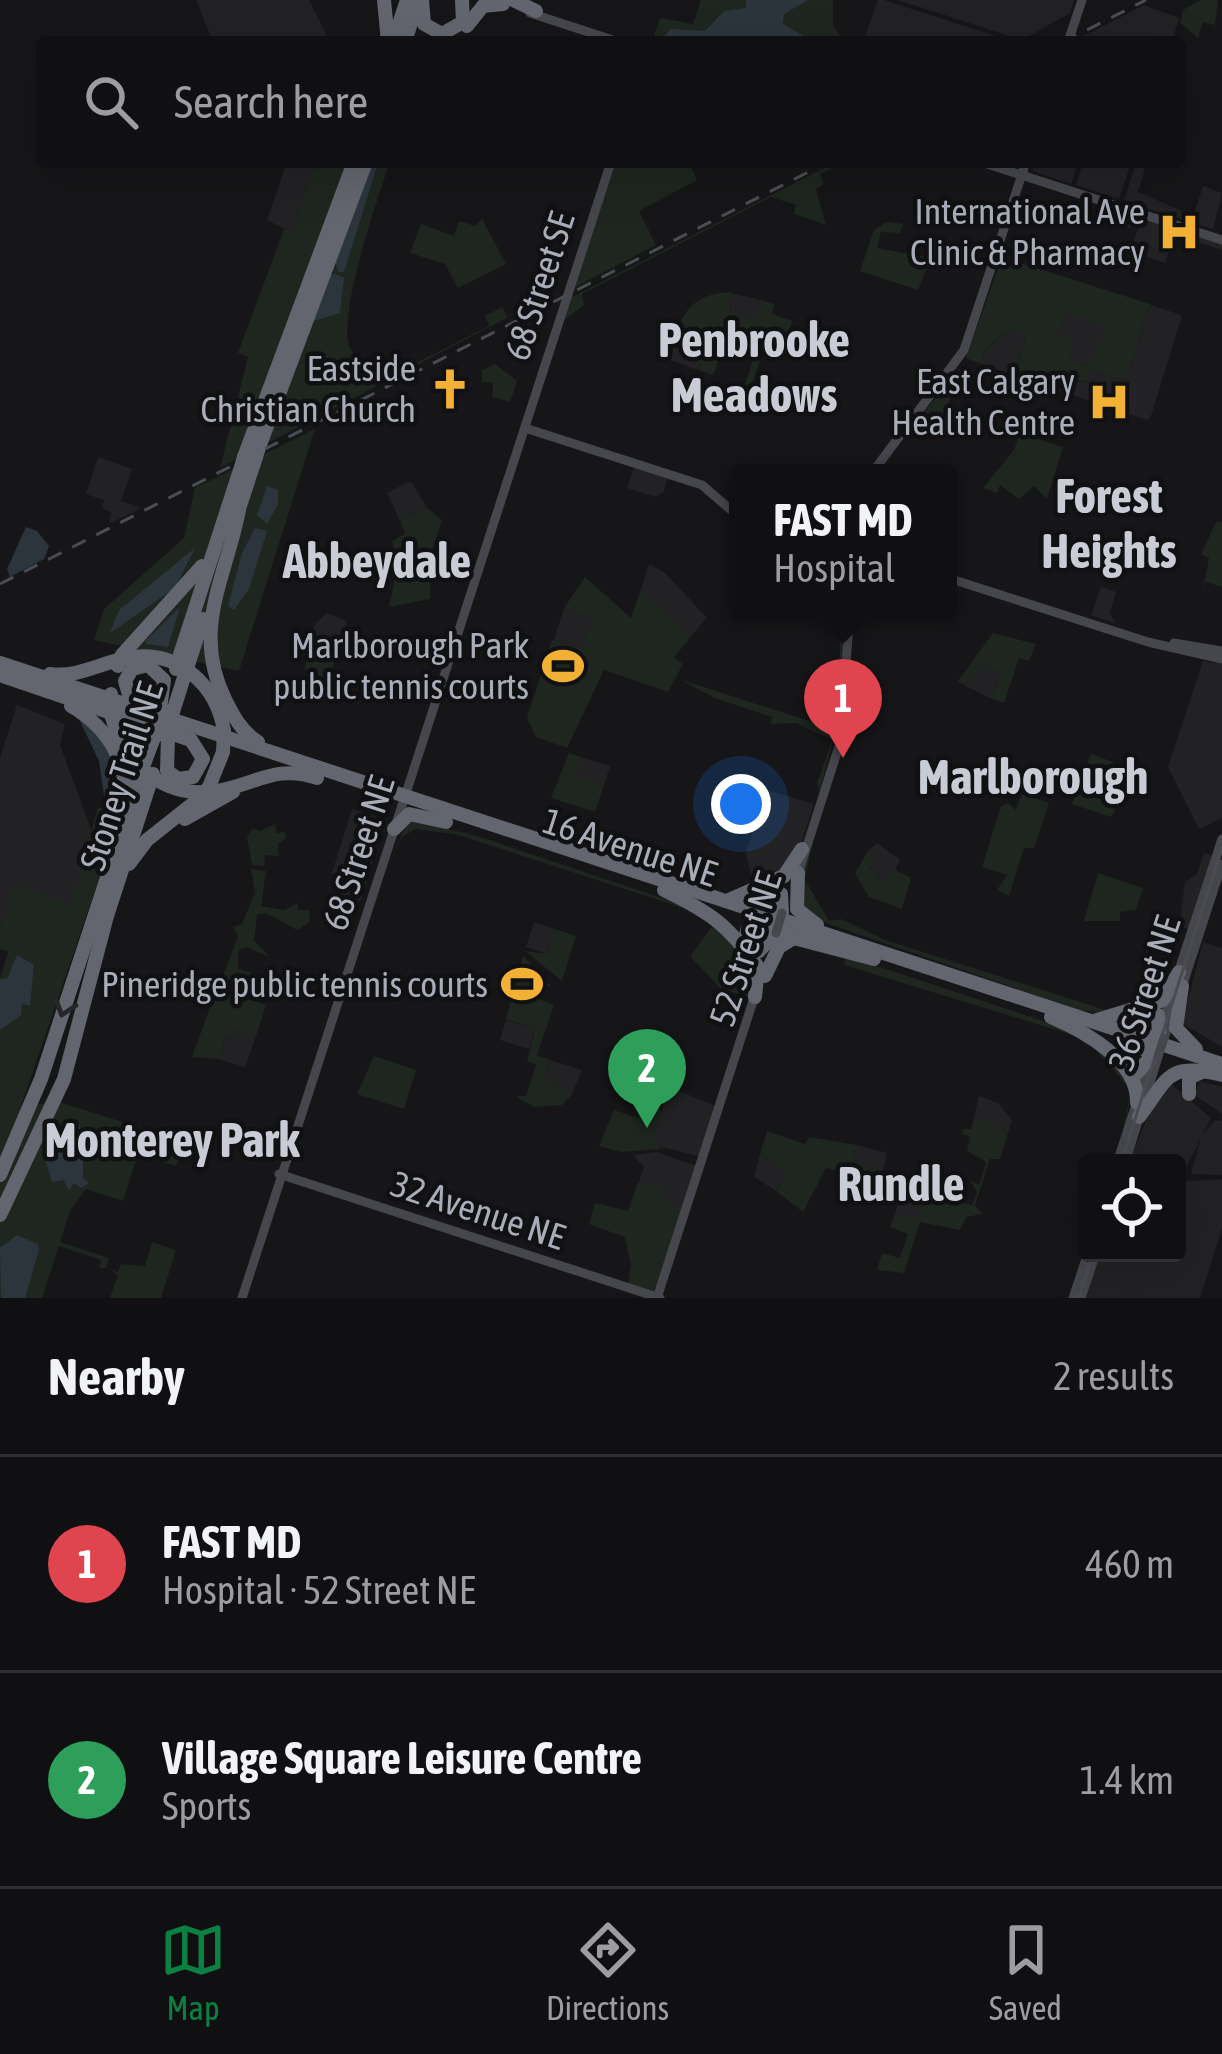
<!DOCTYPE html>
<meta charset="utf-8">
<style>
body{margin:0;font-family:"Asap Condensed",sans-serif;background:#1e1e20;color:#f1f3f6}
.controls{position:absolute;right:36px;bottom:36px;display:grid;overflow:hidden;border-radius:12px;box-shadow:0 12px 48px #0002}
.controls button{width:108px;height:108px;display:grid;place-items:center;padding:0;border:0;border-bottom:3px solid #303032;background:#101012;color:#f1f3f6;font:60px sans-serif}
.you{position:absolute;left:741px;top:804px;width:42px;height:42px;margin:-30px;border:9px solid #fff;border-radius:50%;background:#1a73e8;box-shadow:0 0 0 18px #1a73e833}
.badge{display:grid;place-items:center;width:78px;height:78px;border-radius:50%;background:#0b8043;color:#fff;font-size:39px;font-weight:700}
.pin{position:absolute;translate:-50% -99px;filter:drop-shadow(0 3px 6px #0008)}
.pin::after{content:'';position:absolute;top:63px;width:42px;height:36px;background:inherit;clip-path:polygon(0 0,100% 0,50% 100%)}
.popup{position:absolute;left:729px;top:464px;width:228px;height:156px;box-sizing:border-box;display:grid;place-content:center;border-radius:12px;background:#101012;filter:drop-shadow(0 3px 9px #0005);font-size:39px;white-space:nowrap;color:#9c9d9f}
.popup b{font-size:45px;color:#f1f3f6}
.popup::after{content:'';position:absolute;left:50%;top:100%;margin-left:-24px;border:24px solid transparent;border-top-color:#101012}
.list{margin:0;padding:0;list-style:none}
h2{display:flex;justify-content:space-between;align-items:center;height:156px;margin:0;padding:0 48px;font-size:51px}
h2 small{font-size:39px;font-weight:400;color:#9c9d9f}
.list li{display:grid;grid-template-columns:78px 1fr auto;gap:36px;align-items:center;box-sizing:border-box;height:216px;padding:0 48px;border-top:3px solid #303032}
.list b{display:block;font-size:45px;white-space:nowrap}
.list p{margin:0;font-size:39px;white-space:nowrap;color:#9c9d9f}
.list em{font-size:39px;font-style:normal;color:#9c9d9f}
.icon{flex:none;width:66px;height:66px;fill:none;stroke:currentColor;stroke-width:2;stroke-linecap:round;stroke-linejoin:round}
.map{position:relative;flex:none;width:1222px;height:1298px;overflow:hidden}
.search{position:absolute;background:#101012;box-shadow:0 12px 48px #0002;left:36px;right:36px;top:36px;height:132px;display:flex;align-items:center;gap:30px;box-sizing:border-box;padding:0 42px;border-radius:12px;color:#9c9d9f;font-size:45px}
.sheet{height:588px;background:#101012}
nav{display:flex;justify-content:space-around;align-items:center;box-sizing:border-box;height:168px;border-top:3px solid #303032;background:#101012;font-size:33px;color:#9c9d9f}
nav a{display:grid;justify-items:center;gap:6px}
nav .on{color:#0b8043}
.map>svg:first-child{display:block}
</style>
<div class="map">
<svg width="1222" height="1298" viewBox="0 0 1222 1298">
<rect width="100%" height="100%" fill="#161618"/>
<!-- built -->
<g fill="#222225">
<path d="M196,0H309L330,42H213Z"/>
<path d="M878,0H884L1014,42H863Z"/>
<path d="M898,0H1074L1070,13L1022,40Z"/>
<path d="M1144,5L1179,18L1172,42H1072Z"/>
<path d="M287,162H315L293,233L267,220Z"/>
<path d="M1032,162H1078L1071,184L1033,171Z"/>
<path d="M1083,162H1131L1119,199L1076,185Z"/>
<path d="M1136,162H1147L1138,192L1182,211L1194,214L1203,186L1222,193L1213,229L1124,201Z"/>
<path d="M1122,209L1140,215V221L1143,216L1222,242V250L1174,235L1165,263L1130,251L1138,229L1116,225Z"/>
<path d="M731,293L761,300L755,321L730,313Z"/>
<path d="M1150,305L1182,315L1151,416L1147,420L1064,392L1068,381L1085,382L1089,370L1126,381Z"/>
<path d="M1065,312L1107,326L1090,366L1066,358L1057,336Z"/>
<path d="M1008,329L1026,335L1013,375L981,364L985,351Z"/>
<path d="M677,334L705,346L698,370L670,360Z"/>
<path d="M98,457L132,469L121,501L141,508L109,524L111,512L102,508L104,500L86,494Z"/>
<path d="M634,467L668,478L664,491L656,497L627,488Z"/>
<path d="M411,481L427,508L400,521L387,493Z"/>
<path d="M649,564L664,572L707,618L691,636L641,589Z"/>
<path d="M1101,587L1116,592L1110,613L1116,624L1091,615Z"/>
<path d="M564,608L593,618L583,650L554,640Z"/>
<path d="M327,613L347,621L337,652L308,643L315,624Z"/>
<path d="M1203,661L1222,664V818L1199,829L1168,767Z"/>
<path d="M984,664L999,672L992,699L964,685Z"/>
<path d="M17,705L65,724L60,745L92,832L71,905L15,886L0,929V758Z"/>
<path d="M581,757L610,766L604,785L575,776Z"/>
<path d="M767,790L814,804L798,854L785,870L752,881L746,852Z"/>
<path d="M352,809L385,820L361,901L335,896L341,880L332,873Z"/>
<path d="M877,843L900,860L890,880L883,882L870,866L876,860L868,851Z"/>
<path d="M1204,853L1213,856L1190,928H1179L1185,882L1197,874Z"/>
<path d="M534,922L555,929L547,954L526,947Z"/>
<path d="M1203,942L1222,948V1047L1182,1023Z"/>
<path d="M506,1020L535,1029L529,1049L500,1040Z"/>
<path d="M229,1027L256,1036L245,1067L218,1059Z"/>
<path d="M550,1060L582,1070L572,1094L545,1077Z"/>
<path d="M1199,1081L1222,1087V1114L1195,1095Z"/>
<path d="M1172,1085L1211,1118L1182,1176H1177V1163L1130,1160L1152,1106Z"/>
<path d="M669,1087L716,1106L699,1156L661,1147L653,1136Z"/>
<path d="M979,1096L998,1103L1012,1120L1007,1136L974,1117Z"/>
<path d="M1215,1120L1222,1121V1175L1191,1174L1201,1137Z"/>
<path d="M857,1145L887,1153L883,1172L853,1162Z"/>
<path d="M656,1152L697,1166L658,1286L628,1284L631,1265L625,1237L589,1224L595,1203L629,1211L644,1167L633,1155Z"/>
<path d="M760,1154L788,1175L776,1191L754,1177Z"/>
<path d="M905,1179L927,1186L916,1221L895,1214Z"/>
<path d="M1222,1179V1228L1200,1298H1084L1100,1253H1177V1182Z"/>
</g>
<!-- green -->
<g fill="#1e261f" fill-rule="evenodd">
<path d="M701,0H833V26L846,42H652L660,18L693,24Z"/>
<path d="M1202,0H1218L1215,25L1203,22L1198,38L1180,23L1183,10Z"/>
<path d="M315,162H390C379,195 334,322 351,350C358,361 380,369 392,375L489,326L485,316L502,307L507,317L564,288L220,468L248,357L238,353L284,229L293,232Z"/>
<path d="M615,162H689L697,180L639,211L656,245L574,288Z"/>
<path d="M836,162H844L820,174L824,184L816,189L826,225L794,214L796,205L771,197L582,294L584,305L563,321L568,299Z"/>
<path d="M482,219L506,264L458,288L445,264L410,253L421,224L454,236L459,221L475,226Z"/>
<path d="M887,222L903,224L900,233L881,232L877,248L931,258L918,290L860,271L874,230Z"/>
<path d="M1002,257L1150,304L1126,381L1090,370L1085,382L1073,379L1064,392L1013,375L1026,336L1008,329L985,350L981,364L966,358ZM1065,313L1106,326L1089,366L1067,358L1072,341L1057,336Z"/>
<path d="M731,292L730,312L754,320L761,300L774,304L772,314L792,321L786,343L792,345L791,340L808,351L805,359L765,346L751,387L745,385L758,344L729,334L713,375L698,370L705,346L676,334C685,305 701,293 731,292Z"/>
<path d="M495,364L517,381L510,402L492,397L493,383L482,382V370Z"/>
<path d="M961,367L943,420L931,411L925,419L920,417Z"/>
<path d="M315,429L239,671L94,640L104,609L184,538L195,488Z"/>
<path d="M1020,433L1063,447L1047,499L1034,486L1019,499L1000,485L997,493L983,488L1014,450Z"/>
<path d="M427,508L442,520L423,577L430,580V599L389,607L398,564L392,542L405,533L400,521Z"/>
<path d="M1216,522H1222V587L1206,582L1203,591L1209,558L1201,554Z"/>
<path d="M585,577L631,618L641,589L691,636L674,658L683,664L668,692L604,670L567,748L536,737L527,718L552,640L583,649L593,618L564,608Z"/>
<path d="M841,611L845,616L840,714L820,790L817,784L832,740L796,723L771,724L772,717L715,698L679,679L831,728L838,709Z"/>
<path d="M993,633L1036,644L1029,661L1019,658L1004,703L992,699L999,672L984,664L964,685L958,681Z"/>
<path d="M308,643L337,652L328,685L305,670Z"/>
<path d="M569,753L581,757L576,776L604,785L595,812L551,798Z"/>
<path d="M1091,754L1113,762L1130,785L1111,817L1072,804Z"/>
<path d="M1022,794L1049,803L1034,848H1024L1009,896L997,890L1007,875L982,867L1001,806L1008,803L1016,810Z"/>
<path d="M98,807L121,815L21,1106L59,1102L176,1139L175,1146L182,1148L176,1166L138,1154L123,1201L86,1189L70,1211L60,1242L109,1258L106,1268H99L101,1260L59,1246L42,1298H0V979L8,952L0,949V929L14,885L71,904Z"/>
<path d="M408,821L471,834L704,912L753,965L750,997L721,989L690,956L714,924L705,915L455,834L415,829L401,838L381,881Z"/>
<path d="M275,824L277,833L285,832L286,838L278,844L279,856L265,855L264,866L252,865L247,837L253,828L260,831Z"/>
<path d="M813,839L805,880L829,921L841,919L885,940L1118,1014L1079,1010L820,921L805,911L799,884Z"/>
<path d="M868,851L876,860L870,867L883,882L895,870L911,878L902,909L869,897L855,873Z"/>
<path d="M251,869L266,871L261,906L284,910L298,903V910H309L310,922L297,930L266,913L257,915L254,941L270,957L246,947L238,951V969L253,973L252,978L237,972L225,985L229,993L266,1005L256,1036L229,1027L234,1036L226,1035L218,1059L192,1057L216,991L213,984L222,979L238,936L233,927L242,924L255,892Z"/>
<path d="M1098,873L1143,888L1136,910L1120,912V921H1084Z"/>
<path d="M555,929L576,936L562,981L525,951L547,954Z"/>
<path d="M523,956L551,986L536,989V998L554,1005L537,1055L550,1060L545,1077L572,1094L562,1105L534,1107L516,1096H526L536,1065L527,1061L535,1029L506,1019Z"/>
<path d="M846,956L1077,1032C1130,1068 1139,1080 1121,1140L1131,1090L1086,1039L844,965Z"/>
<path d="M374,1056L416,1070L404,1109L357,1094Z"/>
<path d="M646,1106L662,1111L654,1135L661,1149L621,1152L599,1146L614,1110L638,1118Z"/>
<path d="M974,1117L1000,1127L1007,1136L1000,1159H990L975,1205L982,1214L966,1217L960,1230L920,1222L904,1273L877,1270L882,1253L900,1258L908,1234L890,1227L895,1214L916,1220L924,1194L972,1205L977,1192L970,1180L979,1185L986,1162L967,1151L970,1137L962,1134L963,1129H971Z"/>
<path d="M767,1131L805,1144L809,1137L857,1145L853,1162L905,1179L903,1188L826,1168L803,1212L776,1191L788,1175L760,1154Z"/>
<path d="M638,1182L665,1190L663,1202L683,1209L653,1292L628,1284L631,1265L625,1237L589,1224L595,1203L628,1211Z"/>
<path d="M152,1242L176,1250L161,1298H110L118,1275L110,1269L118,1272L121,1264L145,1266Z"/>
</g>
<!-- water -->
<g fill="#2c353c">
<path d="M746,0H808L784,14L783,24L814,42H661L670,29L705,31L724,11L746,8Z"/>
<path d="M378,163L344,272H338L335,260L372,164Z"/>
<path d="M335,274L344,278L340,313L311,322L328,276Z"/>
<path d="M267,486L278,490V504L267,524L257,515Z"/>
<path d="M26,527L37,531L49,546L44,559L10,577L7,569Z"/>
<path d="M255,528L267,531L249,589L234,610L228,606L242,553Z"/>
<path d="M195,548L175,588L110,633L119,610Z"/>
<path d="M180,607L168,647L146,644L145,641Z"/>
<path d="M79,719C113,733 120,780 115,810L105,802L99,761Z"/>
<path d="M17,955L34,965L30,1006L22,1004L21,1015L0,1030V979H7Z"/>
<path d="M79,1124L82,1132L72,1153L83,1161V1178L89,1183L81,1188L74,1183L69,1190L63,1180L52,1182L45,1159L62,1125Z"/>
<path d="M17,1235L38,1244L39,1250L25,1298H1L0,1248Z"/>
</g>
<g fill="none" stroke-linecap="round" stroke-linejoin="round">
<!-- secondary -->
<g stroke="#45474d" stroke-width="9">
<path d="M530,13L619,42"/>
<path d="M1068,42L1082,0"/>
<path d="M981,162L1222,240"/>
<path d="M525,428L702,485L738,516"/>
<path d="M872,473L964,350L1026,162"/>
<path d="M948,578L1148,642L1222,659"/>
<path d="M1174,643L1222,651"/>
<path d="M798,874L840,743L850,611"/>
<path d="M1177,976L1222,839"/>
<path d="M1182,987L1222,864"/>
<path d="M1161,1028L1172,992"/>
<path d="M1164,1038L1174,1009"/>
<path d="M1117,1163L1149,1065"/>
<path d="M1125,1163L1158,1057"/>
<path d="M279,1174L660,1298"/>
<path d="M242,1298L611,162"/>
<path d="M657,1298L755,995"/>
<path d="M1073,1298L1088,1253"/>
<path d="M1081,1298L1096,1253"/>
</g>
<!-- highway -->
<g stroke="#63666e" stroke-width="14">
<path d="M384,0L388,42"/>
<path d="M422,0L424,24L442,34L463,22L462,0"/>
<path d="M513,0L536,11"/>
<path d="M467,26L483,6L503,4"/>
<path d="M393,42L407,0"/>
<path d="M405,42L416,7"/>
<path d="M258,450L366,162"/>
<path d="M244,457L354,162"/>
<path d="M239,510C226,578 191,630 225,699C234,717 241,731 258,742"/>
<path d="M236,518L256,457"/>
<path d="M122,655L202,566"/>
<path d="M178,661L242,464"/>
<path d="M0,663L1222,1064"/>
<path d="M188,665L203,619"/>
<path d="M50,674C80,678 103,661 132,657C180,651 217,686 224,731"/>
<path d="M0,675L191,740L203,759L193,777L178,779L167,771L168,737"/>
<path d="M71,706C109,728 129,763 125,807"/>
<path d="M143,706L130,698L125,681L132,669L148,665L164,680L160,709"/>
<path d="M172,715L185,674"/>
<path d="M112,717C124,766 166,799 217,791C257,784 276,764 317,778"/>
<path d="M143,767L156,732"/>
<path d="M209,787L223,752"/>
<path d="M185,819L233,792"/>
<path d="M394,829L409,814L446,822"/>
<path d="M129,864L147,840L200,798"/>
<path d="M798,873L797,909L817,925"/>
<path d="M664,890C711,913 727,924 758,967L755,997"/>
<path d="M729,900L784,876L802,849"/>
<path d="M767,912L757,898L769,887L781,894L782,913"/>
<path d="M776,933L759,951L745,940L747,930L757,925L787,932"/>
<path d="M765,976L779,947L794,938L874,959"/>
<path d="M1182,986L1176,1028L1196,1049"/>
<path d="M1051,1017C1084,1031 1139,1061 1137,1103"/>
<path d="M1097,1020L1163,1000L1179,972"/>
<path d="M1149,1037L1134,1024L1144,1008L1158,1015L1159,1035"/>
<path d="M1153,1054L1138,1072L1122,1063L1131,1047L1156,1051"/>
<path d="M1189,1094V1078L1202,1072"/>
<path d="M1139,1117C1169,1077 1167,1062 1222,1075"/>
<path d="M0,1175L41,1079L141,774"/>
<path d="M0,1215L64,1079L107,916L151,780"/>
</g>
<!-- tram -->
<g stroke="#4a4c52" stroke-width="3">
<path d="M1121,1163L1222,848"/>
<path d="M1079,1298L1093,1253"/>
</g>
<!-- rail -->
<g stroke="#4a4c52" stroke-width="3" stroke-dasharray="15 12" stroke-linecap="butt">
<path d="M1063,42L1146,0"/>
<path d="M0,584L828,162"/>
</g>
<!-- secondary-bridge -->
<g stroke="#45474d" stroke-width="9">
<path d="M776,933L782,913"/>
<path d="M1158,1057L1164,1038"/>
</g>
<!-- highway-bridge -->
<g stroke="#63666e" stroke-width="14">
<path d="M256,457L258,450"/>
<path d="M242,464L244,457"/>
<path d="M118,666L122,655"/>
<path d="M176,669L178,661"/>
<path d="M185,674L188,665"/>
<path d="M111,694L112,717"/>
<path d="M156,732L163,710"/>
<path d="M165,736L172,715"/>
<path d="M223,752L224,731"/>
<path d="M141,774L143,767"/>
<path d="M151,780L153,774"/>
<path d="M200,798L209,787"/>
</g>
</g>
<!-- one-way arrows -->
<defs><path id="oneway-chevron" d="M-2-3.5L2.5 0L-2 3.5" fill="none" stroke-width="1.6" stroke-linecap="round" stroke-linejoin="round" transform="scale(3)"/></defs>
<use stroke="#26262a" href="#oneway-chevron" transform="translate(64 1008) rotate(108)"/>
<!-- icons -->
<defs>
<g id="hospital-bare" transform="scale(3.24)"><path d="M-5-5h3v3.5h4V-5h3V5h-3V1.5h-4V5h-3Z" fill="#f2b134" stroke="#111113" stroke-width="2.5" paint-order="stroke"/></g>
<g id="church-bare" transform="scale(3.24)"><path d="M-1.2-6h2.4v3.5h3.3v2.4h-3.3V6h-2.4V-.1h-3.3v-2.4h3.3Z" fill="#f2b134" stroke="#111113" stroke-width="2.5" paint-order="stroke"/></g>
<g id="stadium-bare" transform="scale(3.24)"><path d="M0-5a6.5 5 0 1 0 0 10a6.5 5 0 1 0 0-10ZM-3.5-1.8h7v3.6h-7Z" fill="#f2b134" stroke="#111113" stroke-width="2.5" paint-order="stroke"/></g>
</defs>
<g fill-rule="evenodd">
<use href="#hospital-bare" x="1179" y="232"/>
<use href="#church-bare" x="450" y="389"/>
<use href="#hospital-bare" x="1109" y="402"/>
<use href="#stadium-bare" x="563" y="666"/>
<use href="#stadium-bare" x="522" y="984"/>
</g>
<g text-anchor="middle" stroke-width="9" stroke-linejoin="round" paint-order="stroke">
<!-- poi labels -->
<g font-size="36" fill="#a8adb8" stroke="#111113" text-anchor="end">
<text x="1145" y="224">International Ave<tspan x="1145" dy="41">Clinic &amp; Pharmacy</tspan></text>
<text x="416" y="381">Eastside<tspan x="416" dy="41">Christian Church</tspan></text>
<text x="1075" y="394">East Calgary<tspan x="1075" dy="41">Health Centre</tspan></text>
<text x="529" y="658">Marlborough Park<tspan x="529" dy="41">public tennis courts</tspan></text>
<text x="488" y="997">Pineridge public tennis courts</text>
</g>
<!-- street labels -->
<g font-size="36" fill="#a8adb8" stroke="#111113">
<text transform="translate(539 286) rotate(-72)" y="13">68 Street SE</text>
<text transform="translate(121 776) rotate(-72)" y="13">Stoney Trail NE</text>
<text transform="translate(630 847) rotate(18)" y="13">16 Avenue NE</text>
<text transform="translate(358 853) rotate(-72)" y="13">68 Street NE</text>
<text transform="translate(745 949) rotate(-72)" y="13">52 Street NE</text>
<text transform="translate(1144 993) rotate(-72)" y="13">36 Street NE</text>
<text transform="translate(478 1210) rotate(18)" y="13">32 Avenue NE</text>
</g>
<!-- district labels -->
<g font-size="48" font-weight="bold" fill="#c9ccd4" stroke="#111113">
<text x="754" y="357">Penbrooke<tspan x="754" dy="55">Meadows</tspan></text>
<text x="1109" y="513">Forest<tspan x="1109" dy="55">Heights</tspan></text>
<text x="377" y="578">Abbeydale</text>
<text x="1033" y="794">Marlborough</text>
<text x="172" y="1157">Monterey Park</text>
<text x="901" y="1201">Rundle</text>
</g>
</g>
</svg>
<div class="controls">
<button><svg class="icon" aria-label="locate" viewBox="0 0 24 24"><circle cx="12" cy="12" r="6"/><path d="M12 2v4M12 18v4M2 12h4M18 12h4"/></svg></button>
</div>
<div class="you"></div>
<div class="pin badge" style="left:843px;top:758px;background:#e0444e">1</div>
<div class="popup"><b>FAST MD</b>Hospital</div>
<div class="pin badge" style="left:647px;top:1128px;background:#2e9e5b">2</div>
<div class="search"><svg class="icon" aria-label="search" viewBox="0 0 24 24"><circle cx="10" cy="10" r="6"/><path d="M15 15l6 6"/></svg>Search here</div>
</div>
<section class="sheet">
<h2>Nearby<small>2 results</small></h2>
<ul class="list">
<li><span class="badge" style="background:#e0444e">1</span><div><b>FAST MD</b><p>Hospital · 52 Street NE</p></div><em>460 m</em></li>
<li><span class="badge" style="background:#2e9e5b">2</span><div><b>Village Square Leisure Centre</b><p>Sports</p></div><em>1.4 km</em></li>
</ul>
</section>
<nav>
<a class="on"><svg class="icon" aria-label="map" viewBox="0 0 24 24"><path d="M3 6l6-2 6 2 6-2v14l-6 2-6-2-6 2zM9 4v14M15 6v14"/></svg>Map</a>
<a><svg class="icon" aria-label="directions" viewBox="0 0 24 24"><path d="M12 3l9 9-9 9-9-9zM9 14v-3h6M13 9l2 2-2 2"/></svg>Directions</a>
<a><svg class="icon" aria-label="saved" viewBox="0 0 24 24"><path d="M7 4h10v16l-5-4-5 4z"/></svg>Saved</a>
</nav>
